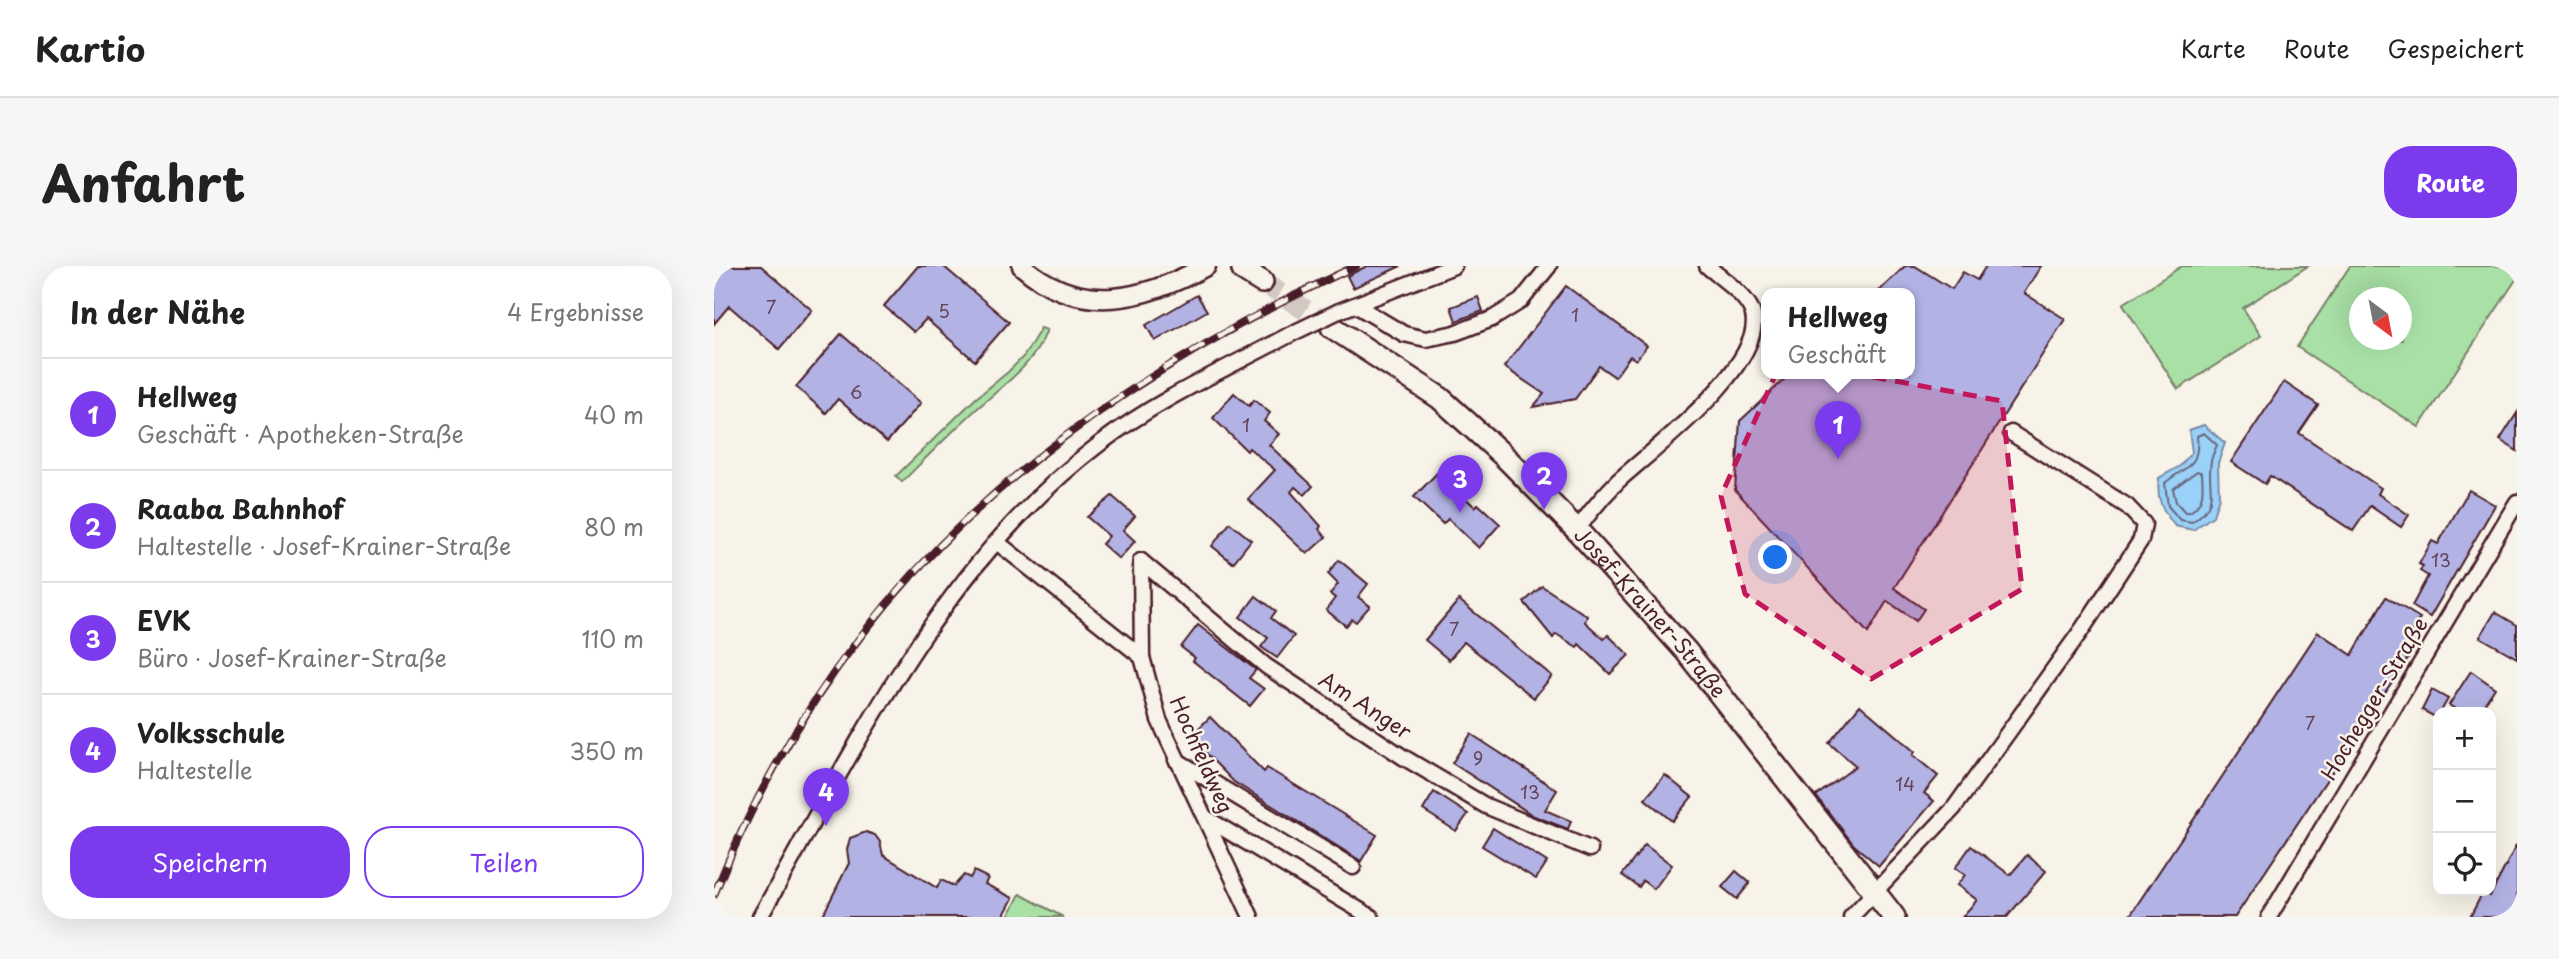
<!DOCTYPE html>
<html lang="de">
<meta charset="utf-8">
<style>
body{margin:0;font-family:"Playpen Sans",sans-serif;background:#f6f6f6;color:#222}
.controls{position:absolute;right:21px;bottom:21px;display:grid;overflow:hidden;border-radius:14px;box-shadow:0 7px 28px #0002}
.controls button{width:63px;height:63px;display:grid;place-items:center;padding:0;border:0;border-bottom:2px solid #e0e0e0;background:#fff;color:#222;font:35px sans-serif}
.compass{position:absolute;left:1635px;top:21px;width:63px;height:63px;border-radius:50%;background:#fff;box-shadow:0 7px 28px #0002;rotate:148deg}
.you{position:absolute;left:1062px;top:292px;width:24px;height:24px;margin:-18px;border:5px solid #fff;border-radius:50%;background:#1a73e8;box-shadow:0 0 0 10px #1a73e833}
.badge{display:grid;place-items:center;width:46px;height:46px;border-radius:50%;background:#7c3aed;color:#fff;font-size:23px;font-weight:700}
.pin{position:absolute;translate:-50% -58px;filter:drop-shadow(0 2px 4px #0008)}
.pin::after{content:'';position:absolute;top:37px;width:24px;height:21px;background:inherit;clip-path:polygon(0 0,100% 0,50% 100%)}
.popup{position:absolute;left:1047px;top:22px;width:154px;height:91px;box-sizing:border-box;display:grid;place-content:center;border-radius:14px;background:#fff;filter:drop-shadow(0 2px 5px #0005);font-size:23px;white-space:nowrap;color:#767676}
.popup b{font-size:26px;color:#222}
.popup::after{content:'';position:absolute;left:50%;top:100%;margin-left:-14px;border:14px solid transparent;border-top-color:#fff}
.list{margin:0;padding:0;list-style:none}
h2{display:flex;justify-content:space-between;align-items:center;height:91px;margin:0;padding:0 28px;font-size:30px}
h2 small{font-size:23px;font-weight:400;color:#767676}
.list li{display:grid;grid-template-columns:46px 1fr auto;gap:21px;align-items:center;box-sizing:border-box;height:112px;padding:0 28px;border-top:2px solid #e0e0e0}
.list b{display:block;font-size:26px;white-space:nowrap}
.list p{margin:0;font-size:23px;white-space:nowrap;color:#767676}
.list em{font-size:23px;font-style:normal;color:#767676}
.actions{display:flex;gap:14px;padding:21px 28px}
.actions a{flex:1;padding:16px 0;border:2px solid #7c3aed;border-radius:28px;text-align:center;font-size:24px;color:#7c3aed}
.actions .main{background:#7c3aed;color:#fff}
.icon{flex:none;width:38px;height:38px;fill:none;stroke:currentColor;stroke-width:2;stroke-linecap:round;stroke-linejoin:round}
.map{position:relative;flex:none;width:1803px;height:651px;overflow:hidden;border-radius:28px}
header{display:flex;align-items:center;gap:42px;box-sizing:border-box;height:98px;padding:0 35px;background:#fff;border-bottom:2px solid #e0e0e0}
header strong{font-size:33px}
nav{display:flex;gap:38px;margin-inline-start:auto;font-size:24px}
.intro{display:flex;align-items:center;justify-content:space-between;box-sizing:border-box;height:168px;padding:0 42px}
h1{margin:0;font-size:49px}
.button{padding:18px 32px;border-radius:28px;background:#7c3aed;color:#fff;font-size:24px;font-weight:700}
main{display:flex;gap:42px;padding:0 42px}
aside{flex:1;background:#fff;border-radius:28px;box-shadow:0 7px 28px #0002}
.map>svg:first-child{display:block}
</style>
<header>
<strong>Kartio</strong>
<nav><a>Karte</a><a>Route</a><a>Gespeichert</a></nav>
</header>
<div class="intro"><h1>Anfahrt</h1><a class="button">Route</a></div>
<main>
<aside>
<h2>In der Nähe<small>4 Ergebnisse</small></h2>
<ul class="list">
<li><span class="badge">1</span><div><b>Hellweg</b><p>Geschäft · Apotheken-Straße</p></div><em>40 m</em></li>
<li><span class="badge">2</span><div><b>Raaba Bahnhof</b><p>Haltestelle · Josef-Krainer-Straße</p></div><em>80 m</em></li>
<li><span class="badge">3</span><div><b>EVK</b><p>Büro · Josef-Krainer-Straße</p></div><em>110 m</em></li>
<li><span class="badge">4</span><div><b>Volksschule</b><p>Haltestelle</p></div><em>350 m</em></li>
</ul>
<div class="actions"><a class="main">Speichern</a><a>Teilen</a></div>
</aside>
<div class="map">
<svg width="1803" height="651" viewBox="0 0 1803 651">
<rect width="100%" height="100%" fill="#f7f3e8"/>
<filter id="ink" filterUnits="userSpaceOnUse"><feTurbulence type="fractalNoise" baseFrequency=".0143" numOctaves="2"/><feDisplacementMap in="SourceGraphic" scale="14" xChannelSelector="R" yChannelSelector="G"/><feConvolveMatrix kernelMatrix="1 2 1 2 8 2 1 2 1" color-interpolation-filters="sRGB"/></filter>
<g filter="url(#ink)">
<!-- green -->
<g fill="#a8e0a5" stroke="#798068" stroke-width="2" fill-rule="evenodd">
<path d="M1468,0H1594L1529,42L1547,70L1464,123L1409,38Z"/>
<path d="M1636,0H1803V12L1705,161L1583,81ZM1646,32H1688V74H1646Z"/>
<path d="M327,62L333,64C320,98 293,116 266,140C239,164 214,190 188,216L182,210L261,133L294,106L310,90Z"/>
<path d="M306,628L349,651H294Z"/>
</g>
<!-- water -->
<path fill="#99d1f8" stroke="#798aa6" stroke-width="2" d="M1490,159L1511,177L1504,197L1505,231L1499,250L1479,264L1461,260C1448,244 1442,233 1445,212L1466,200L1478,186L1475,164Z"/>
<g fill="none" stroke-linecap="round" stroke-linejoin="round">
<!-- shore -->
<g stroke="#6a667d" stroke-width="2">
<path d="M1490,167L1503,179C1501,184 1498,190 1497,195C1492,224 1508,236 1478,256L1466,254L1454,240L1451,217C1471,200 1486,202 1483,170Z"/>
<path d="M1483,205L1488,207C1489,224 1491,236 1476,246H1471L1462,236L1459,223Z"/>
</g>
</g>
<!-- building -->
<g fill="#b2b3e4" stroke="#4a1f2b" stroke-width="2">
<path d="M0,0H47L98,44L65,83L15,40L0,58Z"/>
<path d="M204,0H229L295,56L261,95L212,53L200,66L170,40Z"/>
<path d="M653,0H687L639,22L633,10Z"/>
<path d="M1191,0H1201L1238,23L1249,6L1263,14L1272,0H1327L1310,27L1351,53L1180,322L1210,343L1202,355L1173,335L1154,367L1021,224L1026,155L1077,107H1196V27H1163Z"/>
<path d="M852,20L933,80L922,94L916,90L901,111L885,100L861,133L819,141L830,128L790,101Z"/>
<path d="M483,29L493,45L441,75L432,59Z"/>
<path d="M764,31L769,45L742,55L737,41Z"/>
<path d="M127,68L207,137L173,176L124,133L112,147L82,121Z"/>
<path d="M1570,116L1604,139L1585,167L1667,222L1664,228L1695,249L1687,261L1656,240L1639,265L1556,210L1551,218L1517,196Z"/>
<path d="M520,127L535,140L540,134L556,147L550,155L565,168L555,179L599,220L591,229L581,221L577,226L607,260L605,263L612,271L593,288L534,233L561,204L535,182L533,185L499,152Z"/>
<path d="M1803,147V185L1786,174Z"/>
<path d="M724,206L761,241L764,238L786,258L765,282L734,253L729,258L700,231Z"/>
<path d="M1755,224L1781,239L1716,351L1698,340L1714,310L1706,305L1709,300L1705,298L1718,275L1724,278Z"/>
<path d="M398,230L421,250L409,264L421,275L405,293L388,278L395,270L373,251Z"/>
<path d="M516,257L537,274L519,297L498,280Z"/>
<path d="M625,294L654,318L644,331L656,340L642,356L638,353L632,360L612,344L621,332L616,328L624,318L614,308Z"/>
<path d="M828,320L873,350L871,356L890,373L894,369L915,389L896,408L865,378L863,381L842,368L839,372L810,336Z"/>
<path d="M542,330L562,345L557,352L580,370L563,392L547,381L554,372L526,351Z"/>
<path d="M1672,331L1706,352L1697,366L1706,372L1704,377L1521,651H1415L1604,366L1638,389Z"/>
<path d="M745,334L838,410L820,432L750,376L735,394L711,374Z"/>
<path d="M1781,346L1803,359V392L1766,371Z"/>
<path d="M484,359L542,404L535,412L550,423L536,440L479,395L481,392L467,381Z"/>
<path d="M1757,405L1781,422L1765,446H1746L1735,439Z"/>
<path d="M1718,424L1734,433L1723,452L1708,444Z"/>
<path d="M1146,439L1201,486L1199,489L1224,510L1210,527L1220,535L1165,600L1140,579L1102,530L1142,500L1115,477Z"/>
<path d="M496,451L550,506L553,502L663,569L647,595L520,516L476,471Z"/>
<path d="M757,468L843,524L831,544L857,555L854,563L820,550L738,497Z"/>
<path d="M951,509L978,531L958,555L931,533Z"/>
<path d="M720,526L754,548L742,565L709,544Z"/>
<path d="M779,562L833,596L822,613L768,580Z"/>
<path d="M152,566L161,569L166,576L169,589L223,622L227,614L240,620L250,609L256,612L260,605L274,612L271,618L299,632L289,651H108L135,597L133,584L136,572Z"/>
<path d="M1803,578V651H1756L1769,626L1776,630Z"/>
<path d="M931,579L958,599L940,623L929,615L925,621L908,609Z"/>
<path d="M1257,580L1296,609L1313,589L1332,605L1293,651H1248L1263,634L1243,619L1251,609L1241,602Z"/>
<path d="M1022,605L1036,617L1023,633L1008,621Z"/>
</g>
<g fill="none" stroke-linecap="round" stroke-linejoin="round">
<!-- secondary-tunnel -->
<path stroke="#d4c9c2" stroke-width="21" stroke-dasharray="21 10" stroke-linecap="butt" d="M548,16L618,61"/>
<!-- minor casing -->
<g stroke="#4a1f2b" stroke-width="19">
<g id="minor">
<path d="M643,40L690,68L712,73L741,67L778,53L807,35L835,0"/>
<path d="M625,45L740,0"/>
<path d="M863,264C875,247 889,230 904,215C938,184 1056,96 1038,45C1031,28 1007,12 993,0"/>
<path d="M284,277L428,391"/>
<path d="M427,295L552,400L689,491L772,540L876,583"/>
<path d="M427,295L428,391L445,454L537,651"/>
<path d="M462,494L639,601"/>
<path d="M492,552L657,651"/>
<path d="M46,651C141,482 230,295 388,176C446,132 514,102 577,68"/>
<path d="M1137,651L1240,542L1369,362L1427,274L1430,258L1413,240L1297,167"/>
<path d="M1555,651L1803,236"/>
</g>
</g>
<!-- tertiary casing -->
<g stroke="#4a1f2b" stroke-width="23">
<path id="tertiary" d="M308,0C366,51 431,34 492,0"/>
</g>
<!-- secondary casing -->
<g stroke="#4a1f2b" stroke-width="26">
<g id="secondary">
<path d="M529,4L548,16"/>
<path id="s1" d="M618,61L726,132L790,190L863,264L972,385L1180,651"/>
</g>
</g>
<!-- minor -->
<use href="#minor" stroke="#f7f3e8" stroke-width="14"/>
<!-- tertiary -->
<use href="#tertiary" stroke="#f7f3e8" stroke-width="18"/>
<!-- secondary -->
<use href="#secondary" stroke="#f7f3e8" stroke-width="21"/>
<!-- rail casing -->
<g stroke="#4a1f2b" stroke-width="8">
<path id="rail" d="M0,629C124,319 346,137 642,0"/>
</g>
<!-- rail -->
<use href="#rail" stroke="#f7f3e8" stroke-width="5" stroke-dasharray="16" stroke-linecap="butt"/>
<!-- minor-bridge casing -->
<g stroke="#4a1f2b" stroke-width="19" stroke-linecap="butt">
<path id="minor-bridge" d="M577,68L625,45"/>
</g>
<!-- minor-bridge -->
<use href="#minor-bridge" stroke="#f7f3e8" stroke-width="14"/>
</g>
</g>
<!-- marked area -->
<path fill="#c2185b" fill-opacity="0.2" stroke="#c2185b" stroke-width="5" stroke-dasharray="14 9" stroke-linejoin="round" d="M1068,94L1288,135L1308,323L1157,413L1031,328L1007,230Z"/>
<g text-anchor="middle" stroke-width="5" stroke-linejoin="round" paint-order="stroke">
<!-- number labels -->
<g font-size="18" fill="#644459">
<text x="57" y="48">7</text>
<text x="230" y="52">5</text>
<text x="861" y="56">1</text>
<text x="142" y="133">6</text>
<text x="532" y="166">1</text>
<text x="1727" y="301">13</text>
<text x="740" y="370">7</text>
<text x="1596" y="464">7</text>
<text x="764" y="499">9</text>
<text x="1191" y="525">14</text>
<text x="816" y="533">13</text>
</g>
<!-- street labels -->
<g font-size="21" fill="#4a1f2b" stroke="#f7f3e8">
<text dy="7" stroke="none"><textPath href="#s1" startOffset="430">Josef-Krainer-Straße</textPath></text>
<text transform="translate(1661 433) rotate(-59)" y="7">Hochegger-Straße</text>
<text transform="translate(651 440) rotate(33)" y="7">Am Anger</text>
<text transform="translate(487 489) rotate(66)" y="7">Hochfeldweg</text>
</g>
</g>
</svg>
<div class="controls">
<button>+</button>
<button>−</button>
<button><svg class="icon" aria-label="locate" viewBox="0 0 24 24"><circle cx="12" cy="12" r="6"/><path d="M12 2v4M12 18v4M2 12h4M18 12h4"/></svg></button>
</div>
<svg class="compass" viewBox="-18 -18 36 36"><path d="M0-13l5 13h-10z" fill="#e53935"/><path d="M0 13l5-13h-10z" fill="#767676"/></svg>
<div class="you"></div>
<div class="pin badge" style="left:1124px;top:193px">1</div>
<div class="popup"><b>Hellweg</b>Geschäft</div>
<div class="pin badge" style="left:830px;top:244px">2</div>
<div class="pin badge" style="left:746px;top:247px">3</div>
<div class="pin badge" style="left:112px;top:560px">4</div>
</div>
</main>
